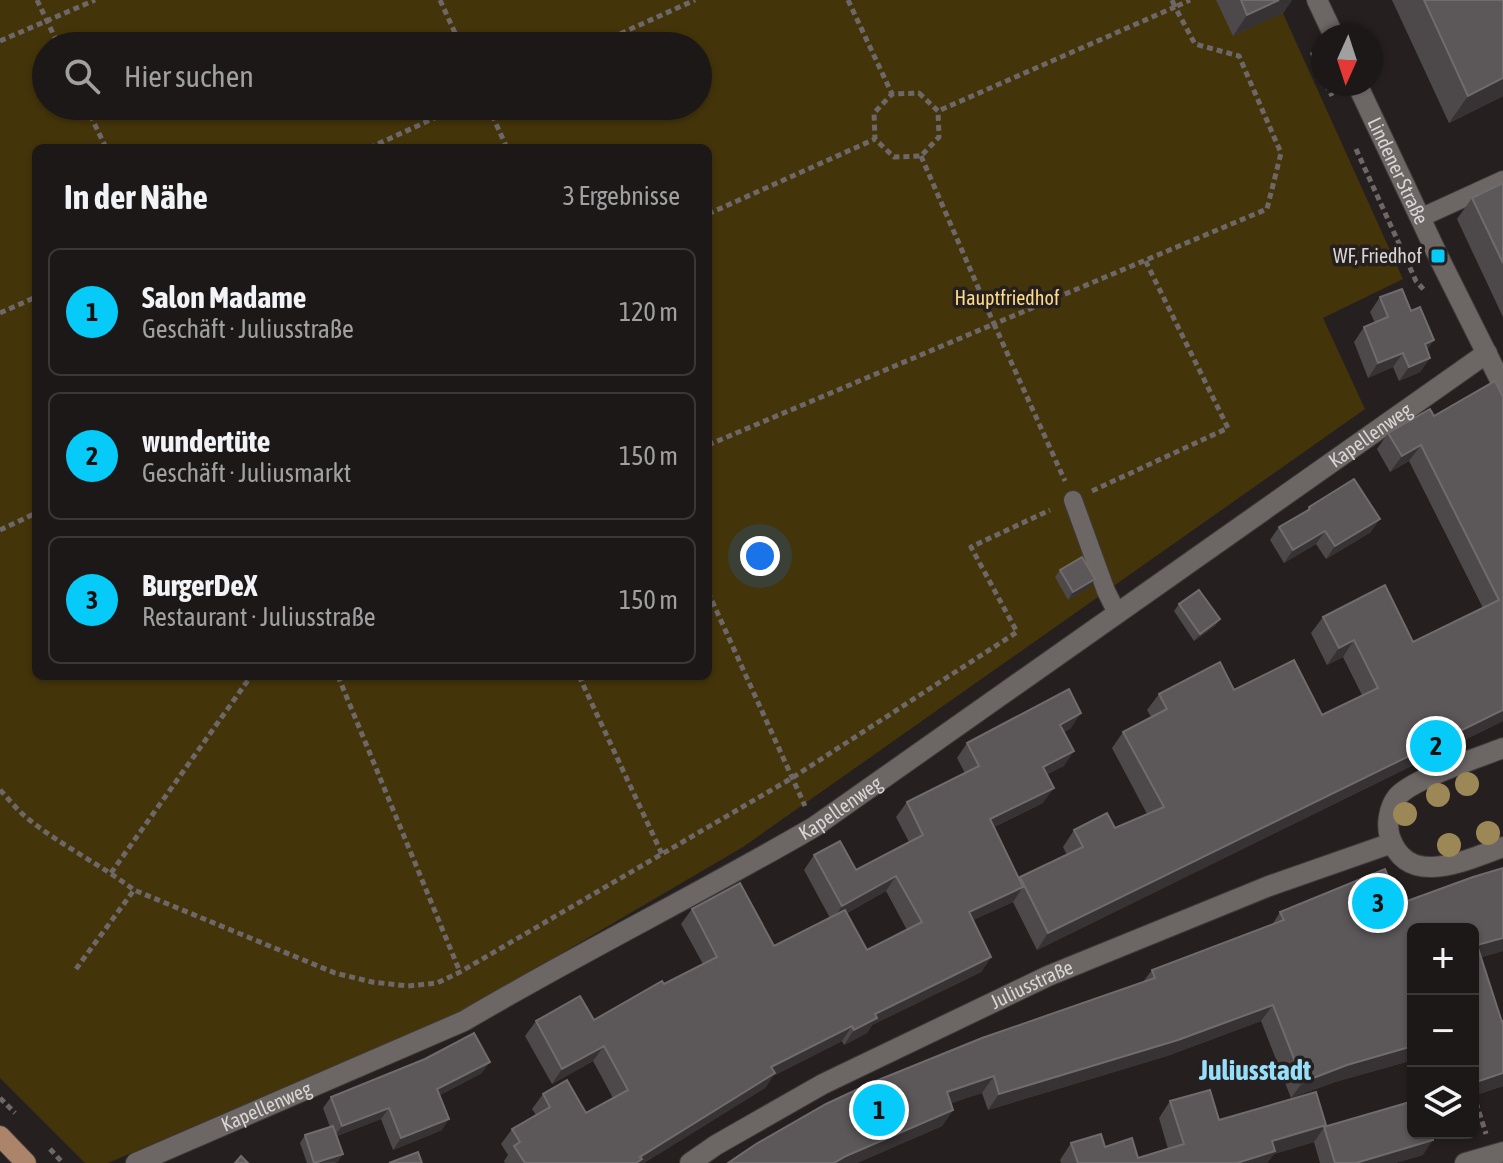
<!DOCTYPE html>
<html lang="de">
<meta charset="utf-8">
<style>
body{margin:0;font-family:"Asap Condensed",sans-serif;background:#252120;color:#f1f3f6}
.controls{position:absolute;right:24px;bottom:24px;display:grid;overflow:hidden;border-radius:12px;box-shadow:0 2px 6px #0004}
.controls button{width:72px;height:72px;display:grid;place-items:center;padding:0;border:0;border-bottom:2px solid #3a3736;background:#1c1817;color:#f1f3f6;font:40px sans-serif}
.compass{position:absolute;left:1311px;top:24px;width:72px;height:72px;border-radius:50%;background:#1c1817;box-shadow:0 2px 6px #0004;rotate:183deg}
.you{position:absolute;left:760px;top:556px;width:28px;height:28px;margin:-20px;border:6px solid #fff;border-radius:50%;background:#1a73e8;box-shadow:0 0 0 12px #1a73e833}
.badge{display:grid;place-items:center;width:52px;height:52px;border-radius:50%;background:#06cbf9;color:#111;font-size:26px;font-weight:700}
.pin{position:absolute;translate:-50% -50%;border:4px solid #fff;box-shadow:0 2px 8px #0006}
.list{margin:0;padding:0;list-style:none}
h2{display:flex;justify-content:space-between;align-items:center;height:104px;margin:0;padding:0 32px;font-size:34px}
h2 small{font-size:26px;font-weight:400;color:#a0a0a1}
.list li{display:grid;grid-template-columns:52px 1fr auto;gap:24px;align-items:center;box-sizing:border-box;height:128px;margin:0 16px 16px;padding:0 16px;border:2px solid #3a3736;border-radius:12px}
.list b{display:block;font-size:30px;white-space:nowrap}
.list p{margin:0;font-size:26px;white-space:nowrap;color:#a0a0a1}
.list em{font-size:26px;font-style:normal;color:#a0a0a1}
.icon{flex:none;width:44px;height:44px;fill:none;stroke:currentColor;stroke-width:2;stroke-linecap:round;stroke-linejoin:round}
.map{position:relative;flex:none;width:1503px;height:1163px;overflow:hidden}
.search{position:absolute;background:#1c1817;box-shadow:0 2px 6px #0004;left:32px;top:32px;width:680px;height:88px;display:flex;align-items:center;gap:20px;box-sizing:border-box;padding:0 28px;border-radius:44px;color:#a0a0a1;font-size:30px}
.panel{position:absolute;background:#1c1817;box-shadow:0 2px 6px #0004;left:32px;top:144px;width:680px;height:536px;border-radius:12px}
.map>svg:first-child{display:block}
</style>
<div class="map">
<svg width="1503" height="1163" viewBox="0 0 1503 1163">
<rect width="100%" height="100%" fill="#25201f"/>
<!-- green -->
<path fill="#43340a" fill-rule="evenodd" d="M0,0H1277L1403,279L1323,318L1365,409L743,847L463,1011L108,1163H85L0,1078ZM46,46H698V106H46ZM36,148H708V676H36Z"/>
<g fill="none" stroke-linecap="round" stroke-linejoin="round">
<!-- service casing -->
<g stroke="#3e3b3a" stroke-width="20">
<g id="service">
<path d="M1420,218L1503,180"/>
<path d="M1073,500L1106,591L1117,613"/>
</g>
</g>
<!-- minor casing -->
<g stroke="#3e3b3a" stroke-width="22">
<g id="minor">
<path d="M1503,748C1478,758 1412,779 1397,797C1389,807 1386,825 1390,837C1408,890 1468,859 1503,847"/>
<path id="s1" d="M136,1163L464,1021C579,953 699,894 814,827L1487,353"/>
<path id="s2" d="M690,1163L716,1145L823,1084L1048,976L1269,886L1392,843"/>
<path d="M1465,1163L1503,1152"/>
</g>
</g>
<!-- secondary casing -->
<g stroke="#3e3b3a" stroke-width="22">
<g id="secondary">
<path d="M1317,0L1334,36"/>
<path id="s3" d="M1357,84L1440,260L1503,386"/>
</g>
</g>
<!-- primary casing -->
<g stroke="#3e3b3a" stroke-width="22">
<path id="primary" d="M0,1136L26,1163"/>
</g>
<!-- path -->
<g stroke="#6d6867" stroke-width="5" stroke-dasharray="6 4" stroke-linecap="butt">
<path d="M37,0L59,46"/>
<path d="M440,0L461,46"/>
<path d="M848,0L892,94"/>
<path d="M1172,0L1175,7L1190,0"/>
<path d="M0,41L95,0"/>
<path d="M593,46L695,0"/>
<path d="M1312,52L1323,77"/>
<path d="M1326,84L1332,96"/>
<path d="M919,93L938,111L939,137L921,156L894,157L875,139L874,113L892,94Z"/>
<path d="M86,106L106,148"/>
<path d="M488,106L507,148"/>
<path d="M369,148L461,106"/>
<path d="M1356,149L1416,281L1425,291"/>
<path d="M921,156L994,324L1267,209L1281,153L1239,56L1195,44L1175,7L938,111"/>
<path d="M708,214L875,139"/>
<path d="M0,313L36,297"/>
<path d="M708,445L994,324L1065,481"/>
<path d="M1092,491L1228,428L1145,260"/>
<path d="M0,530L36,513"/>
<path d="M708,592L805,806"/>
<path d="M338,676L460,972"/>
<path d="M579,676L662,854"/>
<path d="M0,790C9,799 17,810 27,818C60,845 100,864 134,890"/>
<path d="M111,873L251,676"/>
<path d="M76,969L134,890L335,973L372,982L408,986L437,983L460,972L792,778L1017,632L971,547L1050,510"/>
<path d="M1473,1093L1486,1134"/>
<path d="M0,1098L15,1113"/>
<path d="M50,1149L63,1163"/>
</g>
<!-- service -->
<use href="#service" stroke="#6c6665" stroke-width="18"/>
<!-- minor -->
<use href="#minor" stroke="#6c6665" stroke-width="20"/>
<!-- secondary -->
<use href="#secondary" stroke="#6c6665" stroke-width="20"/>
<!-- primary -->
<use href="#primary" stroke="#ac846a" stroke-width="20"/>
</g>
<!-- trees -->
<g fill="#9c8757">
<circle cx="1467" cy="784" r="12"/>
<circle cx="1438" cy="795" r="12"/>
<circle cx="1405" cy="814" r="12"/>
<circle cx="1488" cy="833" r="12"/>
<circle cx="1449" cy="845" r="12"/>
</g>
<!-- wall -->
<g fill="#4d494a" fill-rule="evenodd">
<path d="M1216,0H1292L1283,13L1233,36Z"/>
<path d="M1392,0H1503V96L1449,123Z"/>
<path d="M1503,183V317L1457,219L1472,198Z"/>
<path d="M1380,297L1427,351L1430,358L1420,372L1399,381L1393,367L1368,378L1354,342L1364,327L1375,323L1370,312Z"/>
<path d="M1495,381L1503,721L1037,950L1013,902L973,920L991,957L981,972L872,1025L867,1033L844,1045L842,1041L773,1076L765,1088L644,1163H505L504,1161L508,1155L501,1144L512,1129L536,1115L532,1109L543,1094L586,1113L613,1098L593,1061L552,1084L525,1036L536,1021L594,1020L703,964L681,924L692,909L774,946L830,918L804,870L814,855L856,870L909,842L896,817L907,802L965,773L957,758L967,743L1071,728L1064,732V766L1047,774L1043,803L994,827L1019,879L1020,877L1067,855L1063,847L1074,830L1115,828L1147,814L1112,748L1123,732L1151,717L1147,710L1159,694L1234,690L1322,715L1362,695L1343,657L1327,665L1311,633L1323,617L1413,642L1483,608L1409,461L1390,472L1377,449L1388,433L1434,416ZM886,891L907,930L867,950L847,913Z"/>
<path d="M1309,507L1371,532L1326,559L1316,544L1284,563L1270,540L1279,527L1306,511Z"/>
<path d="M1060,570L1090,587L1068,600L1055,577Z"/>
<path d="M1179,604L1220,619L1215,626L1194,641L1174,611Z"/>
<path d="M1503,868V951L1481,957L1502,1022L1503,1021V1086L1473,1096V929H1413V1060L1335,1082L1291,1098L1261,1021L1167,1056L988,1110L982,1093L951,1103L953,1110L942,1126L857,1163H728L756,1144L826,1104L871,1083L982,1038L1143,982L1152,970L1272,925L1280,912L1385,869L1399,904L1473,877Z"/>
<path d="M482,1073L440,1095L442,1130L393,1150L381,1119L337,1136L338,1162L334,1163H307L300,1143L305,1135L330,1127L323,1108L331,1097Z"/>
<path d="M1170,1101L1219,1120L1324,1127L1423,1155L1395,1163H1320L1314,1142L1274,1154L1267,1163H1061L1060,1160L1071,1143L1105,1147L1138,1158L1168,1149L1159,1118Z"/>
</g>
<!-- shaded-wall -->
<g fill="#373233">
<path d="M1279,0H1292L1283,13L1233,36L1247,15Z"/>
<path d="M1503,78V96L1449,123L1468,96Z"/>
<path d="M1434,340L1424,355L1425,344Z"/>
<path d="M1403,353L1393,367L1368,378L1378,363Z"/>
<path d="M1430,358L1420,372L1399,381L1409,367Z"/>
<path d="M1421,445L1409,461L1390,472L1402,456Z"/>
<path d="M1380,519L1371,532L1326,559L1335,546Z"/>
<path d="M1325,531L1316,544L1284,563L1293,550Z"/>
<path d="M1095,579L1090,587L1068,600L1073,592Z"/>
<path d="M1220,619L1215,626L1194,641L1200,634Z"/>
<path d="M1354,640L1343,657L1327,665L1339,648Z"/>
<path d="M1503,710V721L1037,950L1048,933Z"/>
<path d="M1081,713L1071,728L1050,740L1060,725Z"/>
<path d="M1074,751L1064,766L1033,782L1043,767Z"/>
<path d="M1054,788L1043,803L979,834L990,819Z"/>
<path d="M896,876L886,891L832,921L842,906Z"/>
<path d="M1023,887L1013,902L958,927L969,912Z"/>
<path d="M1503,938V951L1473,960L1477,945Z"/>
<path d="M991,957L981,972L872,1025L867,1033L844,1045L854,1030L875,1014Z"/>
<path d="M1273,1005L1261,1021L1167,1056L988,1110L999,1094Z"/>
<path d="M852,1026L842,1041L773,1076L765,1088L644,1163H636L640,1157L771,1067Z"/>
<path d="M604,1046L593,1061L552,1084L562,1069Z"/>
<path d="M1413,1046V1060L1335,1082L1291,1098L1303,1082L1347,1065Z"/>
<path d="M490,1062L482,1073L430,1100L437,1089Z"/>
<path d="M1503,1073V1086L1473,1096V1083Z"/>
<path d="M994,1076L982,1093L935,1109L947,1092Z"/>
<path d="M389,1108L381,1119L334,1137L342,1126Z"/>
<path d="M953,1110L942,1126L857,1163H834L846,1156Z"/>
<path d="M449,1119L442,1130L393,1150L401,1138Z"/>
<path d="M1326,1125L1314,1142L1274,1154L1267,1163H1237L1272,1141Z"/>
<path d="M1433,1140L1423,1155L1395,1163H1356Z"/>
<path d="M343,1154L338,1162L317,1163Z"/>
</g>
<!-- building -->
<g fill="#5c5859" stroke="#706b6c" stroke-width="2">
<path d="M1241,0H1279L1247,15Z"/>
<path d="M1424,0H1503V78L1468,96Z"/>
<path d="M1503,183V263L1472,198Z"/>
<path d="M1402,289L1411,311L1420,307L1434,340L1425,344L1430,358L1409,367L1403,353L1378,363L1364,327L1388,317L1380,297Z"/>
<path d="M1495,381L1503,397V710L1048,933L1020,877L1083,847L1074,830L1107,813L1115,828L1164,807L1123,732L1167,709L1159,694L1220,662L1234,690L1294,660L1322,715L1378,688L1354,640L1339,648L1323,617L1385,585L1413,642L1499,600L1421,445L1402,456L1388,433L1430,409L1434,416Z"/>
<path d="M1354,479L1380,519L1335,546L1325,531L1293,550L1279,527L1310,509L1309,507Z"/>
<path d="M1082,557L1095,579L1073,592L1060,570Z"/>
<path d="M1199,590L1220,619L1200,634L1179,604Z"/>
<path d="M1069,689L1081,713L1060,725L1074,751L1043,767L1054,788L990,819L1023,887L969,912L991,957L875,1014L877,1018L854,1030L852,1026L771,1067L775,1073L640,1157L642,1159L636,1163H525L514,1146L520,1142L512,1129L550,1107L543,1094L567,1080L586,1113L628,1090L604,1046L562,1069L536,1021L580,996L594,1020L662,981L664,984L717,957L692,909L740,883L774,946L845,910L867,950L922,922L896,876L842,906L814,855L840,841L856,870L923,835L907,802L979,766L967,743Z"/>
<path d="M1503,868V938L1477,945L1502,1022L1503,1021V1073L1473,1083V929H1413V1046L1347,1065L1303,1082L1273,1005L1178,1040L999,1094L994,1076L947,1092L953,1110L846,1156L834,1163H728L756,1144L826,1104L871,1083L982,1038L1155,978L1152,970L1284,920L1280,912L1385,869L1399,904L1473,877Z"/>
<path d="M474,1033L490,1062L437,1089L449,1119L401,1138L389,1108L342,1126L331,1097L425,1059Z"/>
<path d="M1210,1090L1219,1120L1316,1092L1326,1125L1272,1141L1275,1151L1237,1163H1078L1071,1143L1101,1134L1105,1147L1132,1138L1138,1158L1184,1144L1170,1101Z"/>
<path d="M1413,1101V1133H1432L1433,1140L1356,1163H1335L1324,1127Z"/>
<path d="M333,1126L343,1154L314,1163L305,1135Z"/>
<path d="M418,1152L422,1163H389Z"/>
<path d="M241,1156L248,1163H235Z"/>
</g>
<!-- markers -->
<rect fill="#06cbf9" stroke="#25201f" stroke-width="3" x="1430" y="248" width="16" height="16" rx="4"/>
<g text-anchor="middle" stroke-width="7" stroke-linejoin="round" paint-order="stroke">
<!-- street labels -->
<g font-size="20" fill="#d8d5d4" stroke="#25201f">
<text dy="7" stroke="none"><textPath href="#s3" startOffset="96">Lindener Straße</textPath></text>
<text dy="7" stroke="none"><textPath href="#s1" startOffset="1438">Kapellenweg</textPath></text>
<text dy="7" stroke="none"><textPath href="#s1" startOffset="790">Kapellenweg</textPath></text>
<text dy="7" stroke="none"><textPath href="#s2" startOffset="386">Juliusstraße</textPath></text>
<text dy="7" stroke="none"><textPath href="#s1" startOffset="142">Kapellenweg</textPath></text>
</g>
<!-- poi labels -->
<g font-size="20" fill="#d8d5d4" stroke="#25201f" text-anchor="end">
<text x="1422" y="263">WF, Friedhof</text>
</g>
<!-- park labels -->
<g font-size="20" fill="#fedb85" stroke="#25201f">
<text x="1007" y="305">Hauptfriedhof</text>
</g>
<!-- district labels -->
<g font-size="28" font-weight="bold" fill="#97dff9" stroke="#25201f">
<text x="1255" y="1080">Juliusstadt</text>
</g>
</g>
</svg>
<div class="controls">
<button>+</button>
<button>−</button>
<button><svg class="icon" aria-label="layers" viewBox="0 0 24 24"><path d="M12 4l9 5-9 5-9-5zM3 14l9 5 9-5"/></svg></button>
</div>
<svg class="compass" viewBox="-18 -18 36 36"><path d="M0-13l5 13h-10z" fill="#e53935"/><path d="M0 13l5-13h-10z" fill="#a0a0a1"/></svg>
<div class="you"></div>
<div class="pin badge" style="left:879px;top:1110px">1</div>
<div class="pin badge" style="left:1436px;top:746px">2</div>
<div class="pin badge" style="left:1378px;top:903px">3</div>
<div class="search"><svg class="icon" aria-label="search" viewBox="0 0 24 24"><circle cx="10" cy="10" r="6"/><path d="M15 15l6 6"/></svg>Hier suchen</div>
<section class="panel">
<h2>In der Nähe<small>3 Ergebnisse</small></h2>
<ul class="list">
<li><span class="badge">1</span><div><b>Salon Madame</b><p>Geschäft · Juliusstraße</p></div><em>120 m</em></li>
<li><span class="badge">2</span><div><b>wundertüte</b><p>Geschäft · Juliusmarkt</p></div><em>150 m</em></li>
<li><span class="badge">3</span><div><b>BurgerDeX</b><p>Restaurant · Juliusstraße</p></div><em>150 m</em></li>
</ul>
</section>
</div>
